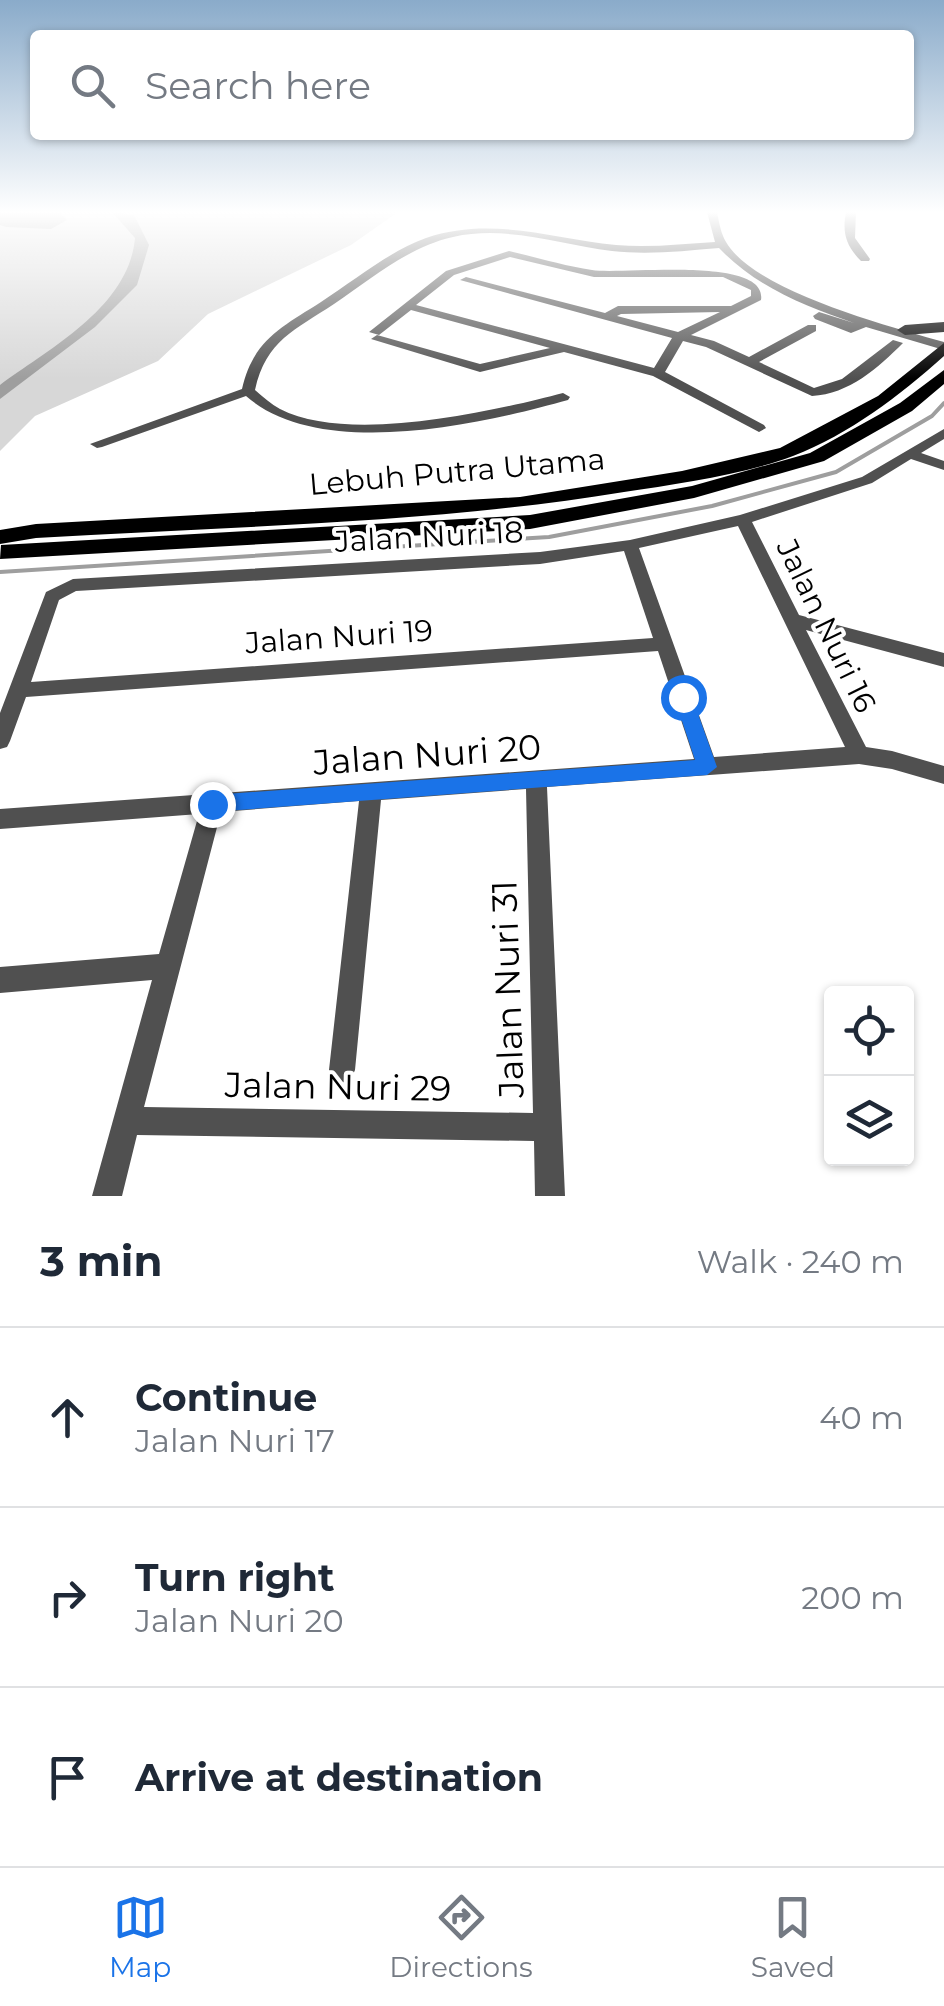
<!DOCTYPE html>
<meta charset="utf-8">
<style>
body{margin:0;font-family:Montserrat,sans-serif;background:#f6f6f7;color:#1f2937}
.controls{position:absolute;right:30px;bottom:30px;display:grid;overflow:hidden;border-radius:10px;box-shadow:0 2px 8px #0004}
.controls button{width:90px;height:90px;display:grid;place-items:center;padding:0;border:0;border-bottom:2px solid #e0e1e3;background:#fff;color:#1f2937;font:50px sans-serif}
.stop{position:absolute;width:30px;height:30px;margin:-22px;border:8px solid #1a73e8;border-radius:50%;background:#fff}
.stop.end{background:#1a73e8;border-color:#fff;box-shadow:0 2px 10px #0008}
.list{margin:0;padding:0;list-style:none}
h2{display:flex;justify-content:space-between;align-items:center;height:130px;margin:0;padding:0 40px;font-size:42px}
h2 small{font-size:32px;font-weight:400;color:#747a83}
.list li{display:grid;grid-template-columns:65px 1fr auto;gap:30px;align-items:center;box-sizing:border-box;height:180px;padding:0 40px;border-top:2px solid #e0e1e3}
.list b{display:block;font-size:38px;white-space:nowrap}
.list p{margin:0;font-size:32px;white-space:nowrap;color:#747a83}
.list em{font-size:32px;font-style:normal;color:#747a83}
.icon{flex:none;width:55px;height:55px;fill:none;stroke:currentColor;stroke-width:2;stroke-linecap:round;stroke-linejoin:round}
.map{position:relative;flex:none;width:944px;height:1196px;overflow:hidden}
.search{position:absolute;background:#fff;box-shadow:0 2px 8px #0004;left:30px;right:30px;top:30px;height:110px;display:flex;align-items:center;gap:25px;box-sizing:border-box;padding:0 35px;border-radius:10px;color:#747a83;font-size:38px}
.sheet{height:670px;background:#fff}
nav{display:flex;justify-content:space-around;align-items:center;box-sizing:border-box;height:140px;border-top:2px solid #e0e1e3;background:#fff;font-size:28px;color:#747a83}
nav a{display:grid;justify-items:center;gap:5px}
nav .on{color:#1a73e8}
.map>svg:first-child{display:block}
</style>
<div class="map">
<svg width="944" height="1196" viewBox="0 0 944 1196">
<rect width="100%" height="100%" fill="#fff"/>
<!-- green -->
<path fill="#d7d7d7" d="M0,212H398L351,245L208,314L158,361L35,416L0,451Z"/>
<!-- water -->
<g fill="#9e9e9e">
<path d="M0,212H59L67,220L51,229L6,227L0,225Z"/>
<path d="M112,212L134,215L149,245L137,285L95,327L0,399V385C50,348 129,307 135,238Z"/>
</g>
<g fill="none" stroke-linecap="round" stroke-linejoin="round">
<!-- stream -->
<path stroke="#9e9e9e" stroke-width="4" d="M0,572L549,537L712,506L836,472L932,416L944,403"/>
<!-- minor -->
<g fill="#505050" fill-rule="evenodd">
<path d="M707,212H717C719,222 721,234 726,242C754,291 891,327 944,342V350L866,327L851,333L815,319L813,316L819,312L854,323C805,306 756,287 719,248C683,251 648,255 612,251C560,244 506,225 453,237C408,247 371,279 334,304C295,330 266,340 255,390C263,397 271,404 280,409C348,444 491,412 563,393L570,397L568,400C482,424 320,461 246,396L102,447L97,448L90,444L242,389C253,340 282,327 321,302C355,280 388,252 426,238C490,216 551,238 616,245C649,248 682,244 715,242Z"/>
<path d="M846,212H856L855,238L870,259L869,261H861C846,246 842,233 846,212Z"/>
<path d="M509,251C536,257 564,266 592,270C622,275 768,255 761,300L691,335L714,341L749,357L808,325H816V331L759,362L814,388L842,379L893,340L903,343C878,368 849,394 812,396L706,347L683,341L665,372L764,425L766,428L759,432L653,376L564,352L480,372L371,339L377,335L480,364L550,348L411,310L379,335L369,332L446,271ZM510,257L594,277H723L751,290V296L731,306H618L605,313L466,277L460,280L672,338L654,368L416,305L454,275ZM720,312L678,332L617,316L621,314Z"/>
<path d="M944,429V439L921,453L944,461V470L911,459L872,483L752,522L799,615L944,653V667L806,630L866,747L892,751L944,766V784L892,769L859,764L547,787L565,1196H535L534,1141L137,1135L122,1196H92L152,980L0,993V967L159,954L199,814L0,829V809L694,759L658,651L26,697L10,741L7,747L0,749V713L46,592L73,579L540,552L630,540L740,515L862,477ZM738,526L845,747L714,757L639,548ZM624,551L653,638L31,682L59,600L76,591L540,564ZM526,789L533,1113L144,1107L221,812L359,801L329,1070L333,1079L342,1083L351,1079L355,1070L381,800Z"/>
</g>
<!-- major -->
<g fill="#000" fill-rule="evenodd">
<path d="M944,322V332L905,335L897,330L905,325Z"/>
<path d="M944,343V356C899,396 850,434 793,456C743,475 677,484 624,492C430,524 232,526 36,538L0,544V530L36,524L520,497L682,471L780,448L878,396Z"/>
<path d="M944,370V384L912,411L824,461L694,498L530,529L0,559L1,545L530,515L692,486L810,453L900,403Z"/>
</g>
</g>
<!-- sky -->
<linearGradient id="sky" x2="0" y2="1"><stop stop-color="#8aabca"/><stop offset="0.56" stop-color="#fff"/><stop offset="1" stop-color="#fff" stop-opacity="0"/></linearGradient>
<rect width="944" height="379" fill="url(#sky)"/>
<!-- route -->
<path fill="#1a73e8" d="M683,690L692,697L717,767L707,775L212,812L202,804L212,795L695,760L674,697Z"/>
<g text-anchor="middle" stroke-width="8" stroke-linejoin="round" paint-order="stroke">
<!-- street labels -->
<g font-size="30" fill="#000" stroke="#fff">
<text transform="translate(457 472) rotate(-5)" y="10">Lebuh Putra Utama</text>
<text transform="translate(429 537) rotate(-3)" y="10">Jalan Nuri 18</text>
<text transform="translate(826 626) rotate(64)" y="10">Jalan Nuri 16</text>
<text transform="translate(339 637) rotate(-4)" y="10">Jalan Nuri 19</text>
</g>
<!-- near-street labels -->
<g font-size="35" fill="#000" stroke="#fff">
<text transform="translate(427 755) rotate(-4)" y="12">Jalan Nuri 20</text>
<text transform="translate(508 989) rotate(-92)" y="12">Jalan Nuri 31</text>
<text transform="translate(338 1087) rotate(1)" y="12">Jalan Nuri 29</text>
</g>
</g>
</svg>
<div class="controls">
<button><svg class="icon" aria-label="locate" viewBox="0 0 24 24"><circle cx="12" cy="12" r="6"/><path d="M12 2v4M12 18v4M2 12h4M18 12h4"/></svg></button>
<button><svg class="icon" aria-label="layers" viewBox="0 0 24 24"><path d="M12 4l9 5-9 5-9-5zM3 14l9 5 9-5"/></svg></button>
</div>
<div class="stop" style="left:683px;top:697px"></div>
<div class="stop end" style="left:212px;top:804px"></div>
<div class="search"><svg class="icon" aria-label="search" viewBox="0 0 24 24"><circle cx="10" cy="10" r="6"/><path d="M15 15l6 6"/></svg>Search here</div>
</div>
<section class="sheet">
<h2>3 min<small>Walk · 240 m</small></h2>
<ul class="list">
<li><svg class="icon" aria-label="ahead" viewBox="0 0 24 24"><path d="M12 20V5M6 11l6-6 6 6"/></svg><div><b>Continue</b><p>Jalan Nuri 17</p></div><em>40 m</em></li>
<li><svg class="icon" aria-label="right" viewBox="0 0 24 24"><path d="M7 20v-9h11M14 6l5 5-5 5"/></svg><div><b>Turn right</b><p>Jalan Nuri 20</p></div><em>200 m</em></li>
<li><svg class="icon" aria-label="arrive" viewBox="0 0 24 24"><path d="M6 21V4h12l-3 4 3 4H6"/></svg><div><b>Arrive at destination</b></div></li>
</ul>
</section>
<nav>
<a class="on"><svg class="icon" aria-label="map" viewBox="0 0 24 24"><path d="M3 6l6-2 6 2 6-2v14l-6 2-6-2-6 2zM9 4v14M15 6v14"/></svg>Map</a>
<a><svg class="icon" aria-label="directions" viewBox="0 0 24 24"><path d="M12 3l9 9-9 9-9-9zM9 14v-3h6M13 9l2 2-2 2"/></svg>Directions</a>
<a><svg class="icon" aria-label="saved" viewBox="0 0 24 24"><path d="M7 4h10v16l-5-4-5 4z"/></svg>Saved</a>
</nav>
